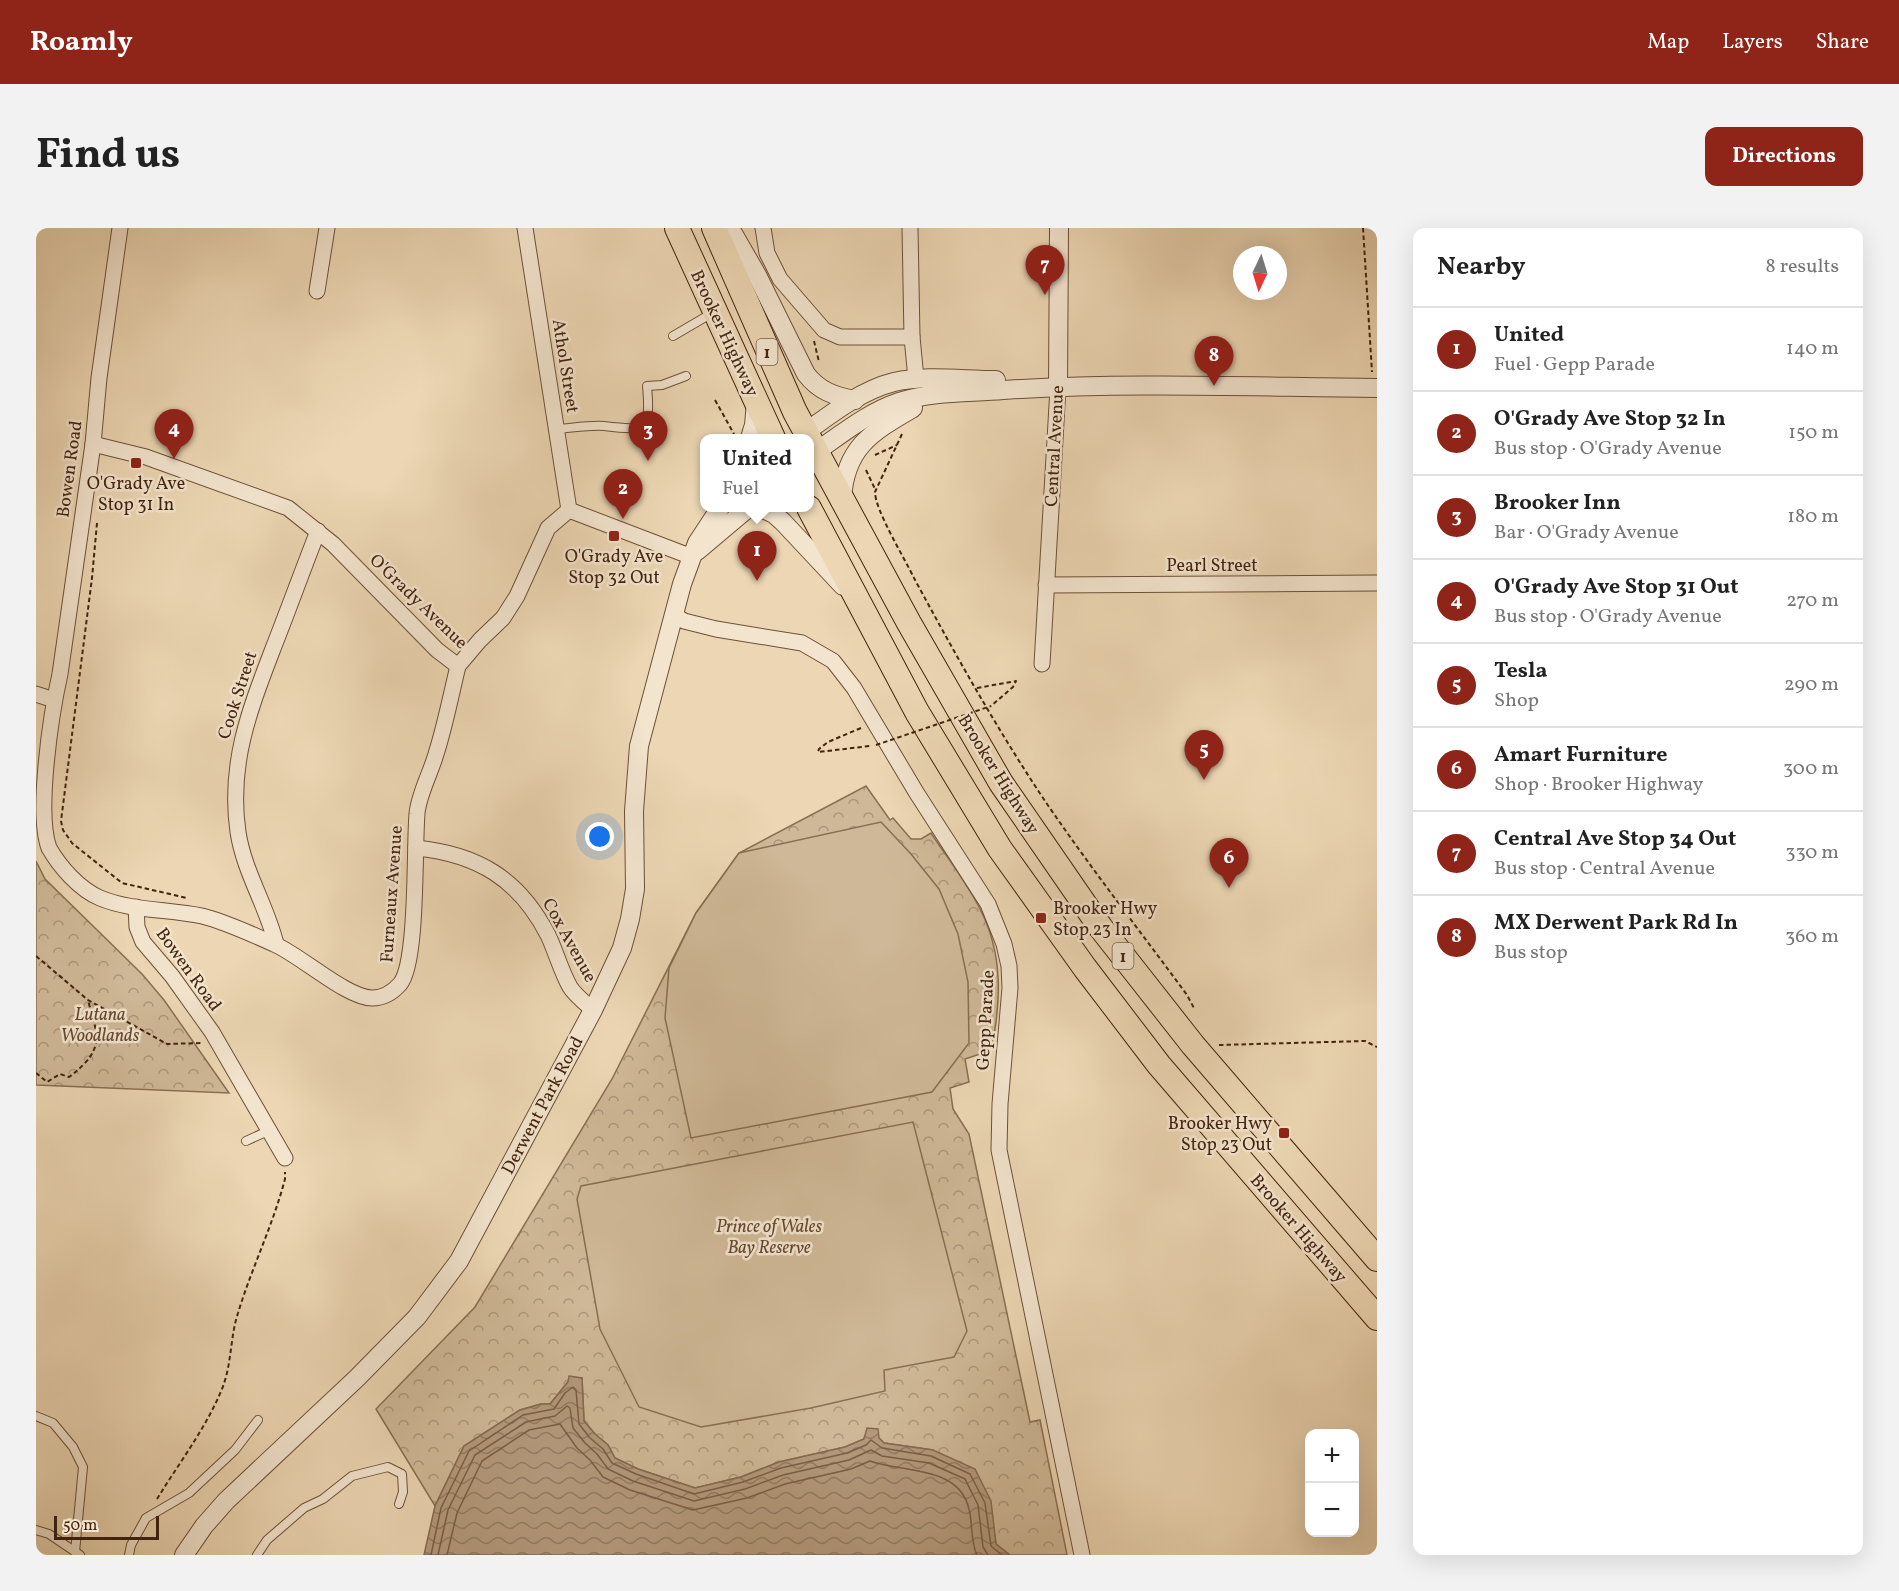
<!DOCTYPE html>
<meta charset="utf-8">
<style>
body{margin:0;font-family:Vollkorn,serif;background:#f2f2f2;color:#222}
.controls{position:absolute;right:18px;bottom:18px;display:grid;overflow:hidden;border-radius:12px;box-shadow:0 6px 24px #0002}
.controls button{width:54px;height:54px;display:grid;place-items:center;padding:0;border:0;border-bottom:2px solid #e0e0e0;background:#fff;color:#222;font:30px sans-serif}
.compass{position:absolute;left:1197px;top:18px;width:54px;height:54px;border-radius:50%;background:#fff;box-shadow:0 6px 24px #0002;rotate:184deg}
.scale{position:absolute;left:18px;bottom:15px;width:105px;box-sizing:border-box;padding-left:6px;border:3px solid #43230e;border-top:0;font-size:16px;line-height:21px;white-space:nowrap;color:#43230e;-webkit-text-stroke:4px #f3e4ce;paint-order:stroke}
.you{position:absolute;left:564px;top:609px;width:21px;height:21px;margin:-15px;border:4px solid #fff;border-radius:50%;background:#1a73e8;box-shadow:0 0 0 9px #1a73e833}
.badge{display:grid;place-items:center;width:39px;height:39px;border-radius:50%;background:#8f2418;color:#fff;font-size:20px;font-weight:700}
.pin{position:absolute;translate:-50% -50px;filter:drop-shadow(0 2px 3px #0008)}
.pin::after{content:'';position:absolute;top:32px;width:21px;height:18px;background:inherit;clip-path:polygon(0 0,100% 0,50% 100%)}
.popup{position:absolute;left:664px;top:206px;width:114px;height:78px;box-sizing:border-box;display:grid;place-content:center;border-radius:12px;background:#fff;filter:drop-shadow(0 2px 4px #0005);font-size:20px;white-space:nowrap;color:#767676}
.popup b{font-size:22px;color:#222}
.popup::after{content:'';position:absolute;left:50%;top:100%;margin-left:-12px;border:12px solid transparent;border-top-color:#fff}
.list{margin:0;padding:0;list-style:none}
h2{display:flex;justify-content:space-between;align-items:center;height:78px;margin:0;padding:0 24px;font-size:26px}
h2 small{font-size:20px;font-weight:400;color:#767676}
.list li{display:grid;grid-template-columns:39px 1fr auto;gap:18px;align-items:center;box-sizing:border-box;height:84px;padding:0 24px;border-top:2px solid #e0e0e0}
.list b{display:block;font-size:22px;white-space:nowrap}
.list p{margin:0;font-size:20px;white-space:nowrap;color:#767676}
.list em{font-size:20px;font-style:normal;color:#767676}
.map{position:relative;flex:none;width:1341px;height:1327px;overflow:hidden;border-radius:12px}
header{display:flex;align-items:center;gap:36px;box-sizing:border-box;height:84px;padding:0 30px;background:#8f2418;color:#fff}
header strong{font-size:28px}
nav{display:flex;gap:33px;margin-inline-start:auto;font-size:21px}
.intro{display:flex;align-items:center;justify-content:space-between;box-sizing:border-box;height:144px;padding:0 36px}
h1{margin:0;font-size:42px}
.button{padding:15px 27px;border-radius:12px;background:#8f2418;color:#fff;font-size:21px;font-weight:700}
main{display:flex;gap:36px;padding:0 36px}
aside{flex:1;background:#fff;border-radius:12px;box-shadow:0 6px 24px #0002}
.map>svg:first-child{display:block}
</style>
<header>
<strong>Roamly</strong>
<nav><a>Map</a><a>Layers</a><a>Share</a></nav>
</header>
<div class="intro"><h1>Find us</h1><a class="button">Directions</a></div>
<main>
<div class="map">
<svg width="1341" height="1327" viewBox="0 0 1341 1327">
<defs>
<pattern id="forest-crowns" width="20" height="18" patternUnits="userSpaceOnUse" patternTransform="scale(1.5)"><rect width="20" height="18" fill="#cfb897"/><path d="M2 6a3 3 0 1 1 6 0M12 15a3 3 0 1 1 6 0" fill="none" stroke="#aa957a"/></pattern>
<pattern id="water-waves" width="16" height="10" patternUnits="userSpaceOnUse" patternTransform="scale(1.5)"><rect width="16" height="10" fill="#b3997b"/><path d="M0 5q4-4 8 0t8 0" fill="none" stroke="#937c63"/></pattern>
</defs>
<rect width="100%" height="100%" fill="#ecd6b3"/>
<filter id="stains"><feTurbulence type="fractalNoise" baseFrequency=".00333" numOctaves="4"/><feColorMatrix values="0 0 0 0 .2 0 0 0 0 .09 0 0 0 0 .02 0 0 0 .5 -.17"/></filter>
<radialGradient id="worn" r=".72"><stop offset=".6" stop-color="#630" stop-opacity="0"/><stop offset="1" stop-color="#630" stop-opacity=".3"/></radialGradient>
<!-- forest -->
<g fill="url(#forest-crowns)" stroke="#896e52" stroke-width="1.5">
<path d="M830,558L854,592L857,590L875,611H885L895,605C912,631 932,656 945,683C967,727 965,772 956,819L950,824L929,831L933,854L914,860L917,881L933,906L994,1194L1004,1192L1031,1327H974L960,1316L957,1297L897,1222L848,1215L843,1210L828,1211L809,1219L743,1234L705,1249L659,1260L602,1241L579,1230L572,1217L559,1206L548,1193L546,1150L532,1154L514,1176H505L484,1182L428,1218L399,1278L340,1181L439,1079L576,851L660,685L703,625Z"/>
<path d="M0,633L9,651L106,746L128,772L193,865L0,857Z"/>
</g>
<!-- pitch -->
<g fill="#cfb897" stroke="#896e52" stroke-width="1.5">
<path d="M845,594L875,626L903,661L922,706L932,754L933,815L896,864L655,910L629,790L633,740L660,685L703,625Z"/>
<path d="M877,894L931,1103L918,1129L848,1142L849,1163L775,1180L665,1199L603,1179L564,1101L541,971L545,958Z"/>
</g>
<!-- water -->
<path fill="url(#water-waves)" stroke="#866a4f" stroke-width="1.5" d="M533,1148L546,1150L548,1193L559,1206L572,1217L579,1230L602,1241L659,1260L705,1249L743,1234L809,1219L828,1211L831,1200L842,1201L843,1210L848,1215L897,1222L939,1241L955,1273L960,1316L974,1327H388L399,1278L428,1218L484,1182L505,1176H514L532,1154Z"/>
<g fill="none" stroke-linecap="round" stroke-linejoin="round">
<!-- shore -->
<g stroke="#7b5e44" stroke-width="1.5">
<path d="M395,1327L405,1280L433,1223L487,1187L518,1181L529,1165L537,1159L540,1162L543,1196L554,1210L567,1221L576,1235L600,1246L658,1266L707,1254L745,1240L811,1225L830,1217L835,1212L846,1220L895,1228L934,1246L949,1275L955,1318L966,1327"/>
<path d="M402,1327L412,1282L439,1227L490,1194L519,1188L531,1178L534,1180L537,1200L549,1215L561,1226L572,1241L597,1253L658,1273L709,1261L747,1247L813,1232L835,1222L846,1228L893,1235L929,1251L942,1277L947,1319L952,1327"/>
<path d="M411,1327L421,1285L446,1233L493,1202L524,1196L541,1220L554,1232L567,1249L594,1262L657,1282L711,1270L749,1256L815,1241L834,1233C866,1245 923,1237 933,1281C937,1296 934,1312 941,1327"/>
</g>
<!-- service casing -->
<g stroke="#6d5037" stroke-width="10">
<g id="service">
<path d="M637,108L678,84"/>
<path d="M521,201C536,200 552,197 568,198C610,203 615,203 611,158L626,157L650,148"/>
<path d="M210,913L232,903"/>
<path d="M0,1188L17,1195L37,1219L47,1239L39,1324"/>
<path d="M0,1302L13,1306L44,1327"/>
<path d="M93,1327L95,1317L110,1290L153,1265L199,1222L222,1192"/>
<path d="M221,1327L231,1312L268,1280L287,1271L316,1248L352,1239L366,1246L367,1264L363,1276"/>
</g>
</g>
<!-- minor casing -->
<g stroke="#6d5037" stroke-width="17">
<g id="minor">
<path d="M84,0L63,150L57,216L24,446C15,486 0,585 13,620C24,639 43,661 64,670C95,683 133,681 166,688C187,693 218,707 238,716C264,727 311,770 336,770C347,770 357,764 364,756C382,735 378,619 381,586C382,568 395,544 400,526C409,498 415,467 422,438"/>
<path d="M489,0L533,282"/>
<path d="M727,0L731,25L744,51L788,102L804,109H876"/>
<path d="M874,0L876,109L880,151"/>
<path d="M281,63L291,0"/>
<path d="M57,216L110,229L252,280L297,316L401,422L422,438L444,412L467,390L481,368L512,300L533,282L656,329"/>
<path d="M1010,357L1341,355"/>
<path d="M637,386L648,393L680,401L766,415L797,433L818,460L880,564L952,676L968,716L973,738L974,760L964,876L963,922L1046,1327"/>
<path d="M1006,436L1022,160"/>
<path d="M0,466L18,472"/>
<path d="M380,620C442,626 483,651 512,707C520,724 525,743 534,759C539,767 549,775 557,782"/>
<path d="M100,679L101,699L107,714L136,748L176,804L249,930"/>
<path d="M240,716C231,678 208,644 202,604C192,535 214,481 238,418C253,380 267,341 282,303"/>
</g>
</g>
<!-- tertiary casing -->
<g stroke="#6d5037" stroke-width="20">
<g id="tertiary">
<path d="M694,0L721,47L770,146C783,163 798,168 819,172"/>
<path d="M1022,160L1023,0"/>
<path d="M770,204C796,185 826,162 858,154C890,147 927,152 960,152"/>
<path d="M714,210L718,197L720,174"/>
<path d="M781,223C807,205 833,184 863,174C897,163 933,165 967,162C1091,154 1217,159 1341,160"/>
<path d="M806,271C809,219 836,204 877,180"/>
<path d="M725,280L738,286L747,294L807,358"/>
<path d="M661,323L712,280"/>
<path d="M148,1327L168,1298L190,1273L321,1150L381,1089L423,1033L557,782L586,720L594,691L599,661L598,583L603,518L646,356L661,315L684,280"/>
</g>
</g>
<!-- trunk casing -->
<g stroke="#43230e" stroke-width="26">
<g id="trunk">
<path d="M641,0L737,210"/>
<path d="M678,0L759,184L873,395L965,555L1065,700L1157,817L1341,1031"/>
<path d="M773,280L881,484L964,621L1049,740L1123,837L1341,1090"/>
</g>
</g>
<!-- path -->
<g stroke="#43230e" stroke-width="2" stroke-dasharray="4.5 3" stroke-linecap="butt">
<path d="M1327,0L1336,144"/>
<path d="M778,113L783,134"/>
<path d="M679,172L698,206"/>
<path d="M866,206L839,264C839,282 869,331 878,350C919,426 961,501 1009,573C1054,639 1104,703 1151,767L1159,782"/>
<path d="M839,227L861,217"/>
<path d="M830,242L839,261"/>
<path d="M61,295L56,350L25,593L27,602L36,615L86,655L151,670"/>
<path d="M941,460L980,453L977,459L955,478"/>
<path d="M825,500L792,514L783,521L782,524L834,518"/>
<path d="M0,728L52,772L131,816L166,815"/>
<path d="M1183,817L1329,813L1341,819"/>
<path d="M0,845L11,854L24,846L33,849C39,845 43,841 48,836C69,815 58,797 52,772"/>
<path d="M121,1271C143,1235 170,1200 186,1161C196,1136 194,1109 202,1085C216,1039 237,997 249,951V944"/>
</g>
<!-- service -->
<use href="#service" stroke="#f3e4ce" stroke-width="8"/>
<!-- minor -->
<use href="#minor" stroke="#f3e4ce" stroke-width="15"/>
<!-- tertiary -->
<use href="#tertiary" stroke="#f3e4ce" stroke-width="18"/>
<!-- trunk -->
<use href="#trunk" stroke="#ecd6b3" stroke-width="24"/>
<!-- path-bridge -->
<path stroke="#43230e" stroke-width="2" stroke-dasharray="4.5 3" stroke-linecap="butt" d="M840,517L955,478"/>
</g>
<!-- markers -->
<g fill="#8f2418" stroke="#f3e4ce" stroke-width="2">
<rect x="94" y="229" width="12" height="12" rx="3"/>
<rect x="572" y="302" width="12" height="12" rx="3"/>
<rect x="999" y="684" width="12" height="12" rx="3"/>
<rect x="1242" y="899" width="12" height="12" rx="3"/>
</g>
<g text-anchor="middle" stroke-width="5" stroke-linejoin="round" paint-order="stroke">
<!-- shield labels -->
<g fill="#f3e4ce" stroke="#785d48" stroke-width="1.5">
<rect x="720.5" y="111" width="21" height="26" rx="4.5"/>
<rect x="1076.5" y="715" width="21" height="26" rx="4.5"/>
</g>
<g font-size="16" font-weight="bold" fill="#43230e">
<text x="731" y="130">1</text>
<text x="1087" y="734">1</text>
</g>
<!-- street labels -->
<g font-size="18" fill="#43230e" stroke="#f3e4ce">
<text transform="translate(689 105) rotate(65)" y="6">Brooker Highway</text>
<text transform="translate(530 138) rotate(81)" y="6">Athol Street</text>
<text transform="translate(1018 218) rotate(-87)" y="6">Central Avenue</text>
<text transform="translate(33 241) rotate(-82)" y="6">Bowen Road</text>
<text x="1176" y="343">Pearl Street</text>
<text transform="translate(383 373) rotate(44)" y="6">O'Grady Avenue</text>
<text transform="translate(201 467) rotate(-72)" y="6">Cook Street</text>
<text transform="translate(963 546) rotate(58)" y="6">Brooker Highway</text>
<text transform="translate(355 666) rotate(-86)" y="6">Furneaux Avenue</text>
<text transform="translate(534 712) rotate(61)" y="6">Cox Avenue</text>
<text transform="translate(153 741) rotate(54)" y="6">Bowen Road</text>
<text transform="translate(949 792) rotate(-87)" y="6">Gepp Parade</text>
<text transform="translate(506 877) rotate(-62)" y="6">Derwent Park Road</text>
<text transform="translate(1263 1000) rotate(49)" y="6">Brooker Highway</text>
</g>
<!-- poi labels -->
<g font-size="18" fill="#43230e" stroke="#f3e4ce">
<text x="100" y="261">O'Grady Ave<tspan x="100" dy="21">Stop 31 In</tspan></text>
<text x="578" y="334">O'Grady Ave<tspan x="578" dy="21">Stop 32 Out</tspan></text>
<text x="1017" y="686" text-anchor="start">Brooker Hwy<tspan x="1017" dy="21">Stop 23 In</tspan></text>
<text x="1236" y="901" text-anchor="end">Brooker Hwy<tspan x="1236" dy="21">Stop 23 Out</tspan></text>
</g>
<!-- park labels -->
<g font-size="18" font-style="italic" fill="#664830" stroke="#f3e4ce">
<text x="64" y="792">Lutana<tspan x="64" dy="21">Woodlands</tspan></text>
<text x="733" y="1004">Prince of Wales<tspan x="733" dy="21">Bay Reserve</tspan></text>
</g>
</g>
<rect width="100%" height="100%" filter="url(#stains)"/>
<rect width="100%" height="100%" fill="url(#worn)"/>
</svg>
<div class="controls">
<button>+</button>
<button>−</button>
</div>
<svg class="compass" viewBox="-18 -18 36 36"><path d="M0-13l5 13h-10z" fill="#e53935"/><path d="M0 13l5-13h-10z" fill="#767676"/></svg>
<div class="scale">50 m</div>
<div class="you"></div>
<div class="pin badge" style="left:721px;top:353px">1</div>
<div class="popup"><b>United</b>Fuel</div>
<div class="pin badge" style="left:587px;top:291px">2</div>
<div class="pin badge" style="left:612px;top:233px">3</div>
<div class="pin badge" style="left:138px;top:231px">4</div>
<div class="pin badge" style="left:1168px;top:552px">5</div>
<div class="pin badge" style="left:1193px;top:660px">6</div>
<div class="pin badge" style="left:1009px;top:67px">7</div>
<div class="pin badge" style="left:1178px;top:158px">8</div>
</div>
<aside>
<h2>Nearby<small>8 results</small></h2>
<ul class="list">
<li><span class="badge">1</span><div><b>United</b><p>Fuel · Gepp Parade</p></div><em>140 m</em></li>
<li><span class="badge">2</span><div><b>O'Grady Ave Stop 32 In</b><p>Bus stop · O'Grady Avenue</p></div><em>150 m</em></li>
<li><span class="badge">3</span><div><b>Brooker Inn</b><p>Bar · O'Grady Avenue</p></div><em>180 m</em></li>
<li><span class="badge">4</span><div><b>O'Grady Ave Stop 31 Out</b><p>Bus stop · O'Grady Avenue</p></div><em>270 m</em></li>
<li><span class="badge">5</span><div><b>Tesla</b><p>Shop</p></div><em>290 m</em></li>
<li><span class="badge">6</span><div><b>Amart Furniture</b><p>Shop · Brooker Highway</p></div><em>300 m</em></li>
<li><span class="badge">7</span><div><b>Central Ave Stop 34 Out</b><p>Bus stop · Central Avenue</p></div><em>330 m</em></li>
<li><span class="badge">8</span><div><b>MX Derwent Park Rd In</b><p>Bus stop</p></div><em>360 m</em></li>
</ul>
</aside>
</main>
